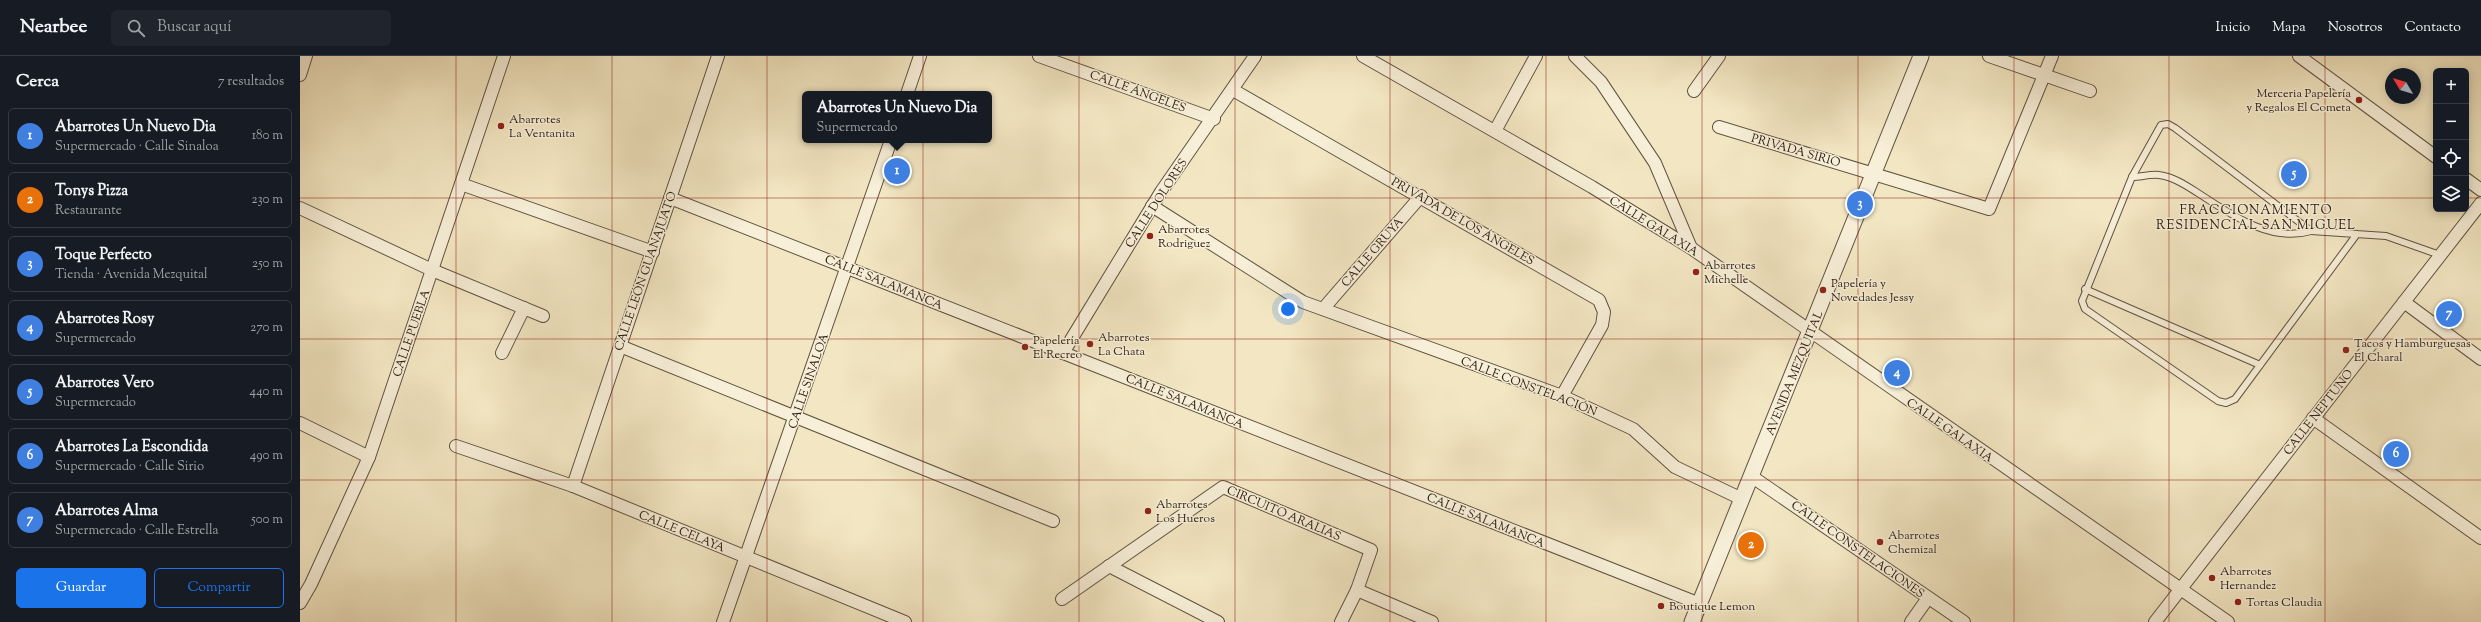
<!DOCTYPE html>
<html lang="es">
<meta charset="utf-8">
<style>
body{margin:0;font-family:"Sorts Mill Goudy",serif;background:#20242c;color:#f1f3f6}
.controls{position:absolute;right:12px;top:12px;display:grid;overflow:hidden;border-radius:6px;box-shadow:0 2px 10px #0003}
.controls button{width:36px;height:36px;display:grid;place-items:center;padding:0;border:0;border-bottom:1px solid #363941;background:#171b24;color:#f1f3f6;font:20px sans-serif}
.compass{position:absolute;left:2085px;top:12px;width:36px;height:36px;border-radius:50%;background:#171b24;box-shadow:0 2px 10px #0003;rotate:308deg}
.you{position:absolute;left:988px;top:253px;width:14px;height:14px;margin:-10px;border:3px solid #fff;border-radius:50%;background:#1a73e8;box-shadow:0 0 0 6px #1a73e833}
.badge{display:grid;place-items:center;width:26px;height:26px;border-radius:50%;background:#1a73e8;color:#fff;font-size:13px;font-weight:700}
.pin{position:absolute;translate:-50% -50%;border:2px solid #fff;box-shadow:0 1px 4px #0006}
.popup{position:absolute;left:502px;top:35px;width:190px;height:52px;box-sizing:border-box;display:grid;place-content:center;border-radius:6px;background:#171b24;filter:drop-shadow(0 1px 3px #0005);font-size:13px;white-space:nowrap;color:#9ea1a6}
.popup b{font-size:15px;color:#f1f3f6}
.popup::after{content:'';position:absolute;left:50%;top:100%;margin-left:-8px;border:8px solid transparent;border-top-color:#171b24}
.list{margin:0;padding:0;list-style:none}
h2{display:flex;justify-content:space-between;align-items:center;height:52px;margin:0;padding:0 16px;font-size:17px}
h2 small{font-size:13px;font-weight:400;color:#9ea1a6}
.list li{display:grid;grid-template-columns:26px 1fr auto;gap:12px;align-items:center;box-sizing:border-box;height:56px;margin:0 8px 8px;padding:0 8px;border:1px solid #363941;border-radius:6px}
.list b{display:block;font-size:15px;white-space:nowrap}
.list p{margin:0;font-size:13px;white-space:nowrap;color:#9ea1a6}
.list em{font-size:13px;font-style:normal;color:#9ea1a6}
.actions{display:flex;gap:8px;padding:12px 16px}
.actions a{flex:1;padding:9px 0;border:1px solid #1a73e8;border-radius:6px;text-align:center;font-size:14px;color:#1a73e8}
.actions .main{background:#1a73e8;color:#fff}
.icon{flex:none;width:22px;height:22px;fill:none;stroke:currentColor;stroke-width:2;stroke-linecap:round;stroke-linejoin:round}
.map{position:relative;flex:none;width:2181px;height:566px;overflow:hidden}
header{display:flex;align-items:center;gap:24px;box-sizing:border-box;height:56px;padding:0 20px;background:#171b24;border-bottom:1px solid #363941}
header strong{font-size:19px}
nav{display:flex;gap:22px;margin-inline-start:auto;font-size:14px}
.search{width:280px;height:36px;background:#20242c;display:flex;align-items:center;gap:10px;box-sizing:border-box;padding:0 14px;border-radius:6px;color:#9ea1a6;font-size:15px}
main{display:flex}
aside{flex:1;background:#171b24}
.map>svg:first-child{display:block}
</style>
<header>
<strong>Nearbee</strong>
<div class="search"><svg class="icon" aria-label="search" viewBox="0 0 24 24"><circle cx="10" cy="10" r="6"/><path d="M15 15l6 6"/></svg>Buscar aquí</div>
<nav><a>Inicio</a><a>Mapa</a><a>Nosotros</a><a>Contacto</a></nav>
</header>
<main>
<aside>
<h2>Cerca<small>7 resultados</small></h2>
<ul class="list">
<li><span class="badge" style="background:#3f7fe0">1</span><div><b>Abarrotes Un Nuevo Dia</b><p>Supermercado · Calle Sinaloa</p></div><em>180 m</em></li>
<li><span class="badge" style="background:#e8710a">2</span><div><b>Tonys Pizza</b><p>Restaurante</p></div><em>230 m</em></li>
<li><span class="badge" style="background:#3f7fe0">3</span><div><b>Toque Perfecto</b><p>Tienda · Avenida Mezquital</p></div><em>250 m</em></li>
<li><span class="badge" style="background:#3f7fe0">4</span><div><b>Abarrotes Rosy</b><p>Supermercado</p></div><em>270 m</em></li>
<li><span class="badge" style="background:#3f7fe0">5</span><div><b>Abarrotes Vero</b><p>Supermercado</p></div><em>440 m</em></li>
<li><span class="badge" style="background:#3f7fe0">6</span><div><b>Abarrotes La Escondida</b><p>Supermercado · Calle Sirio</p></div><em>490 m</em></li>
<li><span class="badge" style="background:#3f7fe0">7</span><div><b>Abarrotes Alma</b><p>Supermercado · Calle Estrella</p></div><em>500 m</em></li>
</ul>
<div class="actions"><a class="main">Guardar</a><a>Compartir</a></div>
</aside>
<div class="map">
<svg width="2181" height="566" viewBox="0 0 2181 566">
<rect width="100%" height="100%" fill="#f3e7c3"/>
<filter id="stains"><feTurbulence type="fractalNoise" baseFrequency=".005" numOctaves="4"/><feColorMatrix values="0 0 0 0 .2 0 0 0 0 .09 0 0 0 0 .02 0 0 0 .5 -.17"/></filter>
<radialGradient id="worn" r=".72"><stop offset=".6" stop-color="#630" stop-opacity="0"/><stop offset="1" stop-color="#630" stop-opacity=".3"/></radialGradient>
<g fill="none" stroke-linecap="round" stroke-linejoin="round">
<!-- service casing -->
<g stroke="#615340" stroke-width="8">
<g id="service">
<path d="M1832,121C1840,121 1851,118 1859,119C1874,121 1887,130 1898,137C1932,159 1970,187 2011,175"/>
<path d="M2057,178L1935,343L1926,347L1918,345L1785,253L1782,245L1832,121L1861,69L1868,68L1875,72L2011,175L2086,180L2140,199"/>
<path d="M1785,233L1960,309"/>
</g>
</g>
<!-- minor casing -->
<g stroke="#615340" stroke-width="14">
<g id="minor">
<path d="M739,0L914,63"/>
<path d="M1063,0L1292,131L1391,192L1928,566"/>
<path d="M1275,0L1301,26L1355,107L1391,192"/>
<path d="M1689,0L1790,35"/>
<path d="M1999,0L2136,101"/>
<path d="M0,19L6,0"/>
<path d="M933,34L1299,244L1304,256L1302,269L1262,340"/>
<path d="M1394,35L1419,0"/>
<path d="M607,38L620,0"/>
<path d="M1419,71L1689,153L1752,0"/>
<path d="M1195,75L1236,0"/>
<path d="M2166,123L2181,134"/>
<path d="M161,128L353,196"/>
<path d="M370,142L1400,548"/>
<path d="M852,150L1003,246L1262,340L1333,373L1375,411L1442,443"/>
<path d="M0,152L132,214L243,260"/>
<path d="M2104,246L2181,303"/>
<path d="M1023,253L1121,140"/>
<path d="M320,290L753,465"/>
<path d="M202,297L224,252"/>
<path d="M763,297L861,136L955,0"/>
<path d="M2013,362L2181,482"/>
<path d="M0,367L69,401"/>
<path d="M156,390L273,430L605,566"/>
<path d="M1451,420L1664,566"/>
<path d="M273,430L418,0"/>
<path d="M809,510L918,566"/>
<path d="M1057,534L1132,566"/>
<path d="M762,543L923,431L1071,494L1057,534L1041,566"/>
<path d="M0,547L11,528L69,401L204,0"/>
<path d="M423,566L591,84"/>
<path d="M1611,566L1628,542"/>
<path d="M1855,566L2181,147"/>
</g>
</g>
<!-- tertiary casing -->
<g stroke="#615340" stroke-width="17">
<path id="tertiary" d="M1392,566L1621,0"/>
</g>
<!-- service -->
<use href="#service" stroke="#f7efd8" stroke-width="6"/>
<!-- minor -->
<use href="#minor" stroke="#f7efd8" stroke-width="12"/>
<!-- tertiary -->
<use href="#tertiary" stroke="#f7efd8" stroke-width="15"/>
</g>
<!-- grid -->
<path fill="none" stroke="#8f2418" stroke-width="1" stroke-opacity="0.55" d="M156,0V566M312,0V566M467,0V566M623,0V566M779,0V566M935,0V566M1090,0V566M1246,0V566M1402,0V566M1558,0V566M1714,0V566M1869,0V566M2025,0V566M0,142H2136M2166,142H2181M0,283H2181M0,424H2181"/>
<!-- markers -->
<g fill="#8f2418" stroke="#f7efd8" stroke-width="1.5">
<circle cx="2059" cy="44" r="4"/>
<circle cx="201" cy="70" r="4"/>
<circle cx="850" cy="180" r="4"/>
<circle cx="1396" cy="216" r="4"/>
<circle cx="1523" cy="234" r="4"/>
<circle cx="790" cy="288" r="4"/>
<circle cx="725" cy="291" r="4"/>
<circle cx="2046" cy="294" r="4"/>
<circle cx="848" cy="455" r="4"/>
<circle cx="1580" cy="486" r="4"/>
<circle cx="1912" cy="522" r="4"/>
<circle cx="1938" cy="546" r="4"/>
<circle cx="1361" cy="550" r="4"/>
</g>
<g text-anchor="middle" stroke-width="3" stroke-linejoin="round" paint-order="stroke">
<!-- street labels -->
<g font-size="12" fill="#302215" stroke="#f7efd8">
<text transform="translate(838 35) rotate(20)" y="4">CALLE ÁNGELES</text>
<text transform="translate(1496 94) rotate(16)" y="4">PRIVADA SIRIO</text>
<text transform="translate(856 147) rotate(-57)" y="4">CALLE DOLORES</text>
<text transform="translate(1163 165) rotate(30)" y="4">PRIVADA DE LOS ÁNGELES</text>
<text transform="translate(1354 170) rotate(32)" y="4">CALLE GALAXIA</text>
<text transform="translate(1072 196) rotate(-49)" y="4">CALLE GRUYA</text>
<text transform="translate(345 215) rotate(-71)" y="4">CALLE LEÓN GUANAJUATO</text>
<text transform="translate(584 226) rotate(22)" y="4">CALLE SALAMANCA</text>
<text transform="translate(111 277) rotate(-71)" y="4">CALLE PUEBLA</text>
<text transform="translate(1494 317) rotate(-68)" y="4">AVENIDA MEZQUITAL</text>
<text transform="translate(508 325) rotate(-71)" y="4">CALLE SINALOA</text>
<text transform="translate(1229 330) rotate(21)" y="4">CALLE CONSTELACIÓN</text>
<text transform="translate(885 345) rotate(22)" y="4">CALLE SALAMANCA</text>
<text transform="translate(2018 356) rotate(-52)" y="4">CALLE NEPTUNO</text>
<text transform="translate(1650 374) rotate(35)" y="4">CALLE GALAXIA</text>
<text transform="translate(984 457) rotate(23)" y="4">CIRCUITO ARALIAS</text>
<text transform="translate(1186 464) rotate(22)" y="4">CALLE SALAMANCA</text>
<text transform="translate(382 475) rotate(22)" y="4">CALLE CELAYA</text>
<text transform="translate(1558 493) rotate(35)" y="4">CALLE CONSTELACIONES</text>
</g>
<!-- poi labels -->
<g font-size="12" fill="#302215" stroke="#f7efd8" text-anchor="start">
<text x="2051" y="41" text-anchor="end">Merceria Papelería<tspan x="2051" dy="14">y Regalos El Cometa</tspan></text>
<text x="209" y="67">Abarrotes<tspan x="209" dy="14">La Ventanita</tspan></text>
<text x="858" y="177">Abarrotes<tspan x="858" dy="14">Rodriguez</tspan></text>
<text x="1404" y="213">Abarrotes<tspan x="1404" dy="14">Michelle</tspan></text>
<text x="1531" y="231">Papelería y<tspan x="1531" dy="14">Novedades Jessy</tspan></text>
<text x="798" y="285">Abarrotes<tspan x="798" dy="14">La Chata</tspan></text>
<text x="733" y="288">Papelería<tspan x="733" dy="14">El Recreo</tspan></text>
<text x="2054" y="291">Tacos y Hamburguesas<tspan x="2054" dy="14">El Charal</tspan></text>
<text x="856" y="452">Abarrotes<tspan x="856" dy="14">Los Hueros</tspan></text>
<text x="1588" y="483">Abarrotes<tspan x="1588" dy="14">Chemizal</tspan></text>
<text x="1920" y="519">Abarrotes<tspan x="1920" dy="14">Hernandez</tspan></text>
<text x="1946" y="550">Tortas Claudia</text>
<text x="1369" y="554">Boutique Lemon</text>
</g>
<!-- neighbourhood labels -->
<g font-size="13" letter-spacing="1" fill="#302215" stroke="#f7efd8">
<text x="1956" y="158">FRACCIONAMIENTO<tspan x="1956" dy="15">RESIDENCIAL SAN MIGUEL</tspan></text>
</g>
</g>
<rect width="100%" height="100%" filter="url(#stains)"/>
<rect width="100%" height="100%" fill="url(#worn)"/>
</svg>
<div class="controls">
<button>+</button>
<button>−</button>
<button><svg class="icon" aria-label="locate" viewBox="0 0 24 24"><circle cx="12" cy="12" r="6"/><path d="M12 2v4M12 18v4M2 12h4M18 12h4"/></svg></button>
<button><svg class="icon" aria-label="layers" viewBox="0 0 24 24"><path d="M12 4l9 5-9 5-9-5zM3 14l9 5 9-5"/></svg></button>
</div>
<svg class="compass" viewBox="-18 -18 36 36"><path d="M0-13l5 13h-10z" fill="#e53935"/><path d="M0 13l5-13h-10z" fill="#9ea1a6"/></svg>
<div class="you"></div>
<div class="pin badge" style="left:597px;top:115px;background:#3f7fe0">1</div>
<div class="popup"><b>Abarrotes Un Nuevo Dia</b>Supermercado</div>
<div class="pin badge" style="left:1451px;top:489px;background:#e8710a">2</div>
<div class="pin badge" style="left:1560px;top:148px;background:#3f7fe0">3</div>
<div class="pin badge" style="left:1597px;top:317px;background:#3f7fe0">4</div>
<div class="pin badge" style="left:1994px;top:118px;background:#3f7fe0">5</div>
<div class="pin badge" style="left:2096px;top:398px;background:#3f7fe0">6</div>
<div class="pin badge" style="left:2149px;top:258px;background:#3f7fe0">7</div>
</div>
</main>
